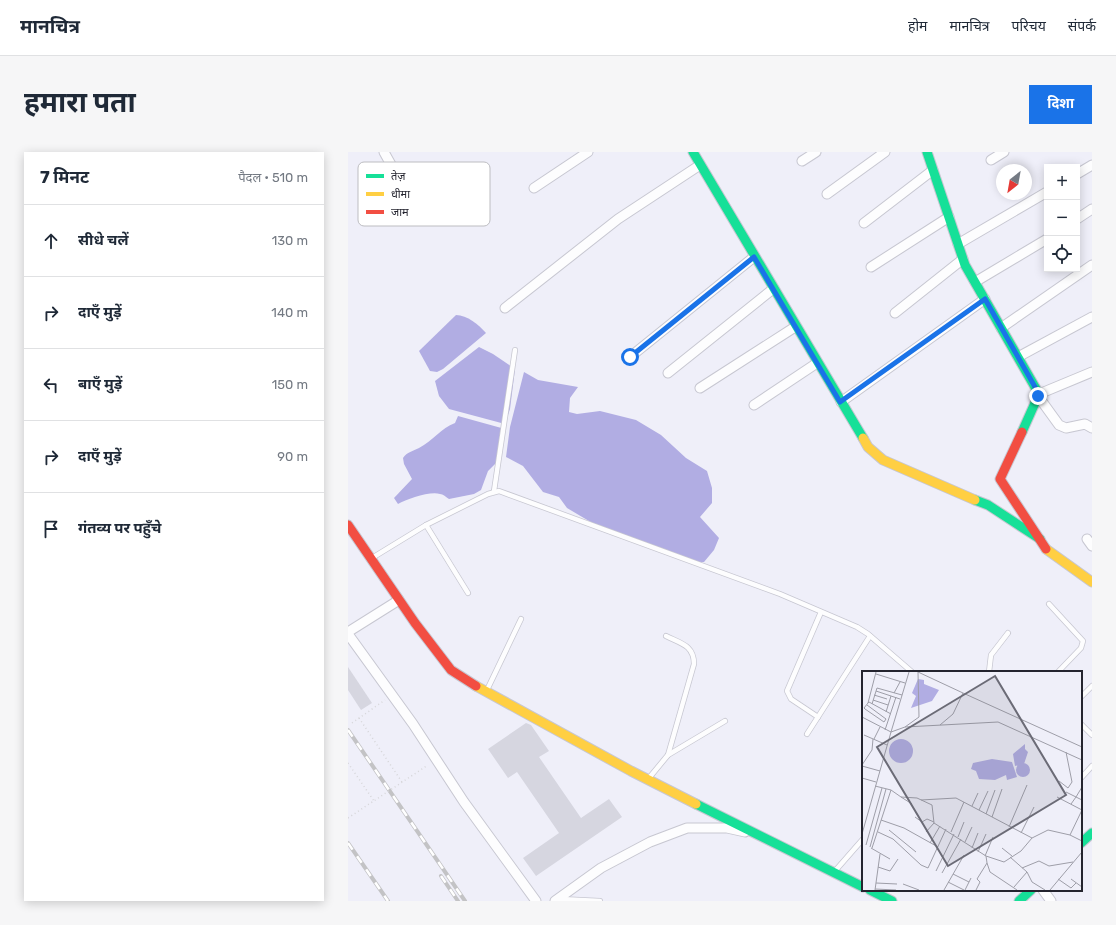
<!DOCTYPE html>
<html lang="hi">
<meta charset="utf-8">
<style>
body{margin:0;font-family:Rubik,"Noto Sans Devanagari",sans-serif;background:#f6f6f7;color:#1f2937}
.controls{position:absolute;right:12px;top:12px;display:grid;overflow:hidden;border-radius:0px;box-shadow:0 2px 10px #0003}
.controls button{width:36px;height:36px;display:grid;place-items:center;padding:0;border:0;border-bottom:1px solid #e0e1e3;background:#fff;color:#1f2937;font:20px sans-serif}
.compass{position:absolute;left:648px;top:12px;width:36px;height:36px;border-radius:50%;background:#fff;box-shadow:0 2px 10px #0003;rotate:211deg}
.stop{position:absolute;width:12px;height:12px;margin:-9px;border:3px solid #1a73e8;border-radius:50%;background:#fff}
.stop.end{background:#1a73e8;border-color:#fff;box-shadow:0 1px 4px #0008}
.list{margin:0;padding:0;list-style:none}
h2{display:flex;justify-content:space-between;align-items:center;height:52px;margin:0;padding:0 16px;font-size:17px}
h2 small{font-size:13px;font-weight:400;color:#747a83}
.list li{display:grid;grid-template-columns:26px 1fr auto;gap:12px;align-items:center;box-sizing:border-box;height:72px;padding:0 16px;border-top:1px solid #e0e1e3}
.list b{display:block;font-size:15px;white-space:nowrap}
.list em{font-size:13px;font-style:normal;color:#747a83}
.icon{flex:none;width:22px;height:22px;fill:none;stroke:currentColor;stroke-width:2;stroke-linecap:round;stroke-linejoin:round}
.map{position:relative;flex:none;width:744px;height:749px;overflow:hidden;border-radius:0px}
header{display:flex;align-items:center;gap:24px;box-sizing:border-box;height:56px;padding:0 20px;background:#fff;border-bottom:1px solid #e0e1e3}
header strong{font-size:19px}
nav{display:flex;gap:22px;margin-inline-start:auto;font-size:14px}
.intro{display:flex;align-items:center;justify-content:space-between;box-sizing:border-box;height:96px;padding:0 24px}
h1{margin:0;font-size:28px}
.button{padding:10px 18px;border-radius:0px;background:#1a73e8;color:#fff;font-size:14px;font-weight:700}
main{display:flex;gap:24px;padding:0 24px}
aside{flex:1;background:#fff;border-radius:0px;box-shadow:0 2px 10px #0003}
.map>svg:first-child{display:block}
</style>
<header>
<strong>मानचित्र</strong>
<nav><a>होम</a><a>मानचित्र</a><a>परिचय</a><a>संपर्क</a></nav>
</header>
<div class="intro"><h1>हमारा पता</h1><a class="button">दिशा</a></div>
<main>
<aside>
<h2>7 मिनट<small>पैदल · 510 m</small></h2>
<ul class="list">
<li><svg class="icon" aria-label="ahead" viewBox="0 0 24 24"><path d="M12 20V5M6 11l6-6 6 6"/></svg><div><b>सीधे चलें</b></div><em>130 m</em></li>
<li><svg class="icon" aria-label="right" viewBox="0 0 24 24"><path d="M7 20v-9h11M14 6l5 5-5 5"/></svg><div><b>दाएँ मुड़ें</b></div><em>140 m</em></li>
<li><svg class="icon" aria-label="left" viewBox="0 0 24 24"><path d="M17 20v-9H6M10 6l-5 5 5 5"/></svg><div><b>बाएँ मुड़ें</b></div><em>150 m</em></li>
<li><svg class="icon" aria-label="right" viewBox="0 0 24 24"><path d="M7 20v-9h11M14 6l5 5-5 5"/></svg><div><b>दाएँ मुड़ें</b></div><em>90 m</em></li>
<li><svg class="icon" aria-label="arrive" viewBox="0 0 24 24"><path d="M6 21V4h12l-3 4 3 4H6"/></svg><div><b>गंतव्य पर पहुँचे</b></div></li>
</ul>
</aside>
<div class="map">
<svg width="744" height="749" viewBox="0 0 744 749">
<rect width="100%" height="100%" fill="#efeff9"/>
<!-- water -->
<g fill="#b1ade3">
<path d="M108,163C119,163 131,173 138,181L95,217L89,220L82,219L71,199Z"/>
<path d="M131,195L145,202L167,217L162,257L157,272L101,257L91,244L87,229Z"/>
<path d="M176,220L190,228L230,235L222,246L221,260L229,262L252,259L288,268L313,283L338,306L359,319L364,336V351L352,365L371,386L366,398L356,410H343L246,372L219,356L211,345L195,340L175,314L158,305L162,275Z"/>
<path d="M110,264L157,277L151,308L140,319L133,338L126,342L101,347C98,345 95,342 92,342C82,339 59,347 50,352L46,346L64,327L56,312L55,306C59,300 65,299 71,296C85,289 93,276 107,271Z"/>
</g>
<!-- building -->
<g fill="#d6d6e0">
<path d="M0,515L24,551L13,558L0,538Z"/>
<path d="M178,571L183,573L201,599L191,605L233,666L261,647L274,665L188,724L175,706L211,681L169,620L160,626L140,597Z"/>
</g>
<g fill="none" stroke-linecap="round" stroke-linejoin="round">
<!-- lane casing -->
<g stroke="#c7c7d1" stroke-width="6">
<g id="lane">
<path d="M146,339L167,198"/>
<path d="M78,373L120,441"/>
<path d="M24,406L78,373L140,342L151,339L432,442L509,475L520,482L564,520"/>
<path d="M701,452L735,489L733,496L710,520"/>
<path d="M318,484C332,491 346,493 346,512L320,603"/>
<path d="M641,520L643,503L660,481"/>
<path d="M139,538L173,467"/>
<path d="M733,545L744,534"/>
<path d="M470,565L443,547L439,539L473,460"/>
<path d="M733,572L744,583"/>
<path d="M459,582L522,484"/>
<path d="M301,626L320,603L377,569"/>
<path d="M733,626L744,614"/>
<path d="M487,719L515,687"/>
<path d="M212,747L252,749"/>
</g>
</g>
<!-- street casing -->
<g stroke="#c7c7d1" stroke-width="11">
<g id="street">
<path d="M36,0L46,18"/>
<path d="M643,8L656,0"/>
<path d="M454,9L468,0"/>
<path d="M729,22L744,13"/>
<path d="M186,36L240,0"/>
<path d="M479,42L537,0"/>
<path d="M729,67L744,57"/>
<path d="M516,71L585,18"/>
<path d="M610,92L699,40"/>
<path d="M523,115L601,65"/>
<path d="M627,130L699,87"/>
<path d="M157,156L270,67L352,13"/>
<path d="M547,161L615,107"/>
<path d="M653,176L744,113"/>
<path d="M282,205L406,105"/>
<path d="M670,205L744,165"/>
<path d="M320,221L425,137"/>
<path d="M352,236L447,175"/>
<path d="M691,242L744,220"/>
<path d="M690,244L711,273L718,276L737,272L744,276"/>
<path d="M493,250L637,147"/>
<path d="M406,253L469,211"/>
<path d="M739,387L744,394"/>
<path d="M0,480L51,448"/>
<path d="M0,482L65,572L116,650L188,749"/>
<path d="M695,738L703,749"/>
<path d="M207,749L253,716L302,690L339,676H379L397,680"/>
</g>
</g>
<!-- fast casing -->
<g stroke="#c7c7d1" stroke-width="11">
<g id="fast">
<path d="M345,0L515,286"/>
<path d="M579,0L617,113L691,242L674,280"/>
<path d="M627,348L640,353L692,387"/>
<path d="M348,652L515,735"/>
<path d="M733,691L744,681"/>
<path d="M522,738L544,749"/>
<path d="M671,749L683,738"/>
</g>
</g>
<!-- slow casing -->
<g stroke="#c7c7d1" stroke-width="11">
<g id="slow">
<path d="M515,286L520,295L535,308L627,348"/>
<path d="M698,397L744,430"/>
<path d="M128,534L283,619L348,652"/>
</g>
</g>
<!-- jam casing -->
<g stroke="#c7c7d1" stroke-width="11">
<g id="jam">
<path d="M674,280L652,327L698,397"/>
<path d="M0,373L67,471L103,518L128,534"/>
</g>
</g>
<!-- path -->
<g stroke="#d6d6d9" stroke-width="1.5" stroke-dasharray="1 3" stroke-linecap="butt">
<path d="M11,566L54,630"/>
<path d="M4,571L37,548"/>
<path d="M0,611L26,649"/>
</g>
<!-- lane -->
<use href="#lane" stroke="#fdfdfe" stroke-width="4.5"/>
<!-- street -->
<use href="#street" stroke="#fdfdfe" stroke-width="9"/>
<!-- fast -->
<use href="#fast" stroke="#16e098" stroke-width="9"/>
<!-- slow -->
<use href="#slow" stroke="#ffcf43" stroke-width="9"/>
<!-- jam -->
<use href="#jam" stroke="#f24e42" stroke-width="9"/>
<!-- rail casing -->
<g stroke="#c3c3c5" stroke-width="4">
<g id="rail">
<path d="M0,578L117,749"/>
<path d="M0,691L40,749"/>
<path d="M93,724L110,749"/>
</g>
</g>
<!-- rail -->
<use href="#rail" stroke="#fff" stroke-width="2.5" stroke-dasharray="8" stroke-linecap="butt"/>
<!-- path-bridge -->
<path stroke="#d6d6d9" stroke-width="1.5" stroke-dasharray="1 3" stroke-linecap="butt" d="M0,666L80,613"/>
</g>
<g fill="none" stroke-linecap="round" stroke-linejoin="round">
<!-- route -->
<path stroke="#1a73e8" stroke-width="5" d="M282,205L406,105L492,250L637,147L691,242L690,244"/>
</g>
<!-- overview -->
<g transform="translate(514 519)">
<rect width="220" height="220" fill="#efeff9"/>
<path d="M56,8L62,9V13L77,19L70,30L49,37L54,25L50,22ZM27 80a12 12 0 1 1 24 0a12 12 0 1 1-24 0ZM163,73V78L166,81L162,93L153,95L151,83ZM130,88L150,91L155,106L145,109L144,104L133,109L117,108L114,100L109,98L111,92ZM154 99a7 7 0 1 1 14 0a7 7 0 1 1-14 0Z" fill="#b1ade3"/>
<path fill="none" stroke="#9e9ea8" stroke-width="1" d="M56,1L101,22L91,43L78,54M14,3L43,12M14,20L38,28M32,22L38,11M101,22L220,76M12,24L25,28M11,29L26,34M6,32L14,1M10,33L15,17L40,24M5,34L24,48L22,51L3,38L2,37L6,32L7,31L29,43M24,41L29,25M0,46L29,61L47,1M43,56L136,51L220,89M23,59L34,26M2,64L25,74M12,68L18,56M0,94L10,79L11,68M0,95L18,100M0,107L14,111M197,110L206,117L210,111L204,81M13,115L29,119L39,126L55,127L70,134L72,152L124,185L125,192L115,208L118,211L114,219M220,116L214,126L220,129M204,121L214,126L209,133M39,126L50,133M195,126L220,139M59,129L94,127L170,167M110,135L116,122M117,139L126,120M220,139L208,164L220,170M124,143L133,119M53,146L60,151L65,148L72,151M130,146L140,118M19,149L42,157L76,176M147,156L165,114M27,159L54,181M16,161L31,168L59,194L66,197L84,158M64,161L72,152M89,161L102,131M159,162L172,136M0,163L29,61L43,56L57,46L56,1M96,166L102,151M103,171L110,156M68,172L78,155M4,174L20,117M8,176L24,118M9,177L28,188M10,177L29,119M110,177L116,162M140,177L150,185M116,181L124,163M123,185L131,166M124,185L142,191L159,180L170,167L186,159L208,164M148,186L165,201L170,211L183,219M125,192L128,201L155,219M16,196L28,200L36,188M160,197L177,190L187,195L211,191M74,200L92,163M80,202L99,168M91,203L107,211M196,208L209,217L214,212M209,208L220,216M86,211L102,219M14,212L35,213M41,213L57,219M152,216L165,201M13,218L34,219M13,219L18,183M82,219L102,184M103,219L109,207M188,219L220,181"/>
<path fill="#6b6b76" fill-opacity="0.15" stroke="#6b6b76" stroke-width="2" d="M133,5L204,124L86,195L15,76Z"/>
<rect width="220" height="220" fill="none" stroke="#24242f" stroke-width="2"/>
</g>
<!-- legend -->
<rect x="10" y="10" width="132" height="64" rx="6" fill="#fff" stroke="#bdbdc1" stroke-width="1"/>
<rect x="18" y="22" width="18" height="4" fill="#16e098"/>
<rect x="18" y="40" width="18" height="4" fill="#ffcf43"/>
<rect x="18" y="58" width="18" height="4" fill="#f24e42"/>
<g font-size="11" fill="#24242f">
<text x="43" y="28">तेज़</text>
<text x="43" y="46">धीमा</text>
<text x="43" y="64">जाम</text>
</g>
</svg>
<div class="controls">
<button>+</button>
<button>−</button>
<button><svg class="icon" aria-label="locate" viewBox="0 0 24 24"><circle cx="12" cy="12" r="6"/><path d="M12 2v4M12 18v4M2 12h4M18 12h4"/></svg></button>
</div>
<svg class="compass" viewBox="-18 -18 36 36"><path d="M0-13l5 13h-10z" fill="#e53935"/><path d="M0 13l5-13h-10z" fill="#747a83"/></svg>
<div class="stop" style="left:282px;top:205px"></div>
<div class="stop end" style="left:690px;top:244px"></div>
</div>
</main>
